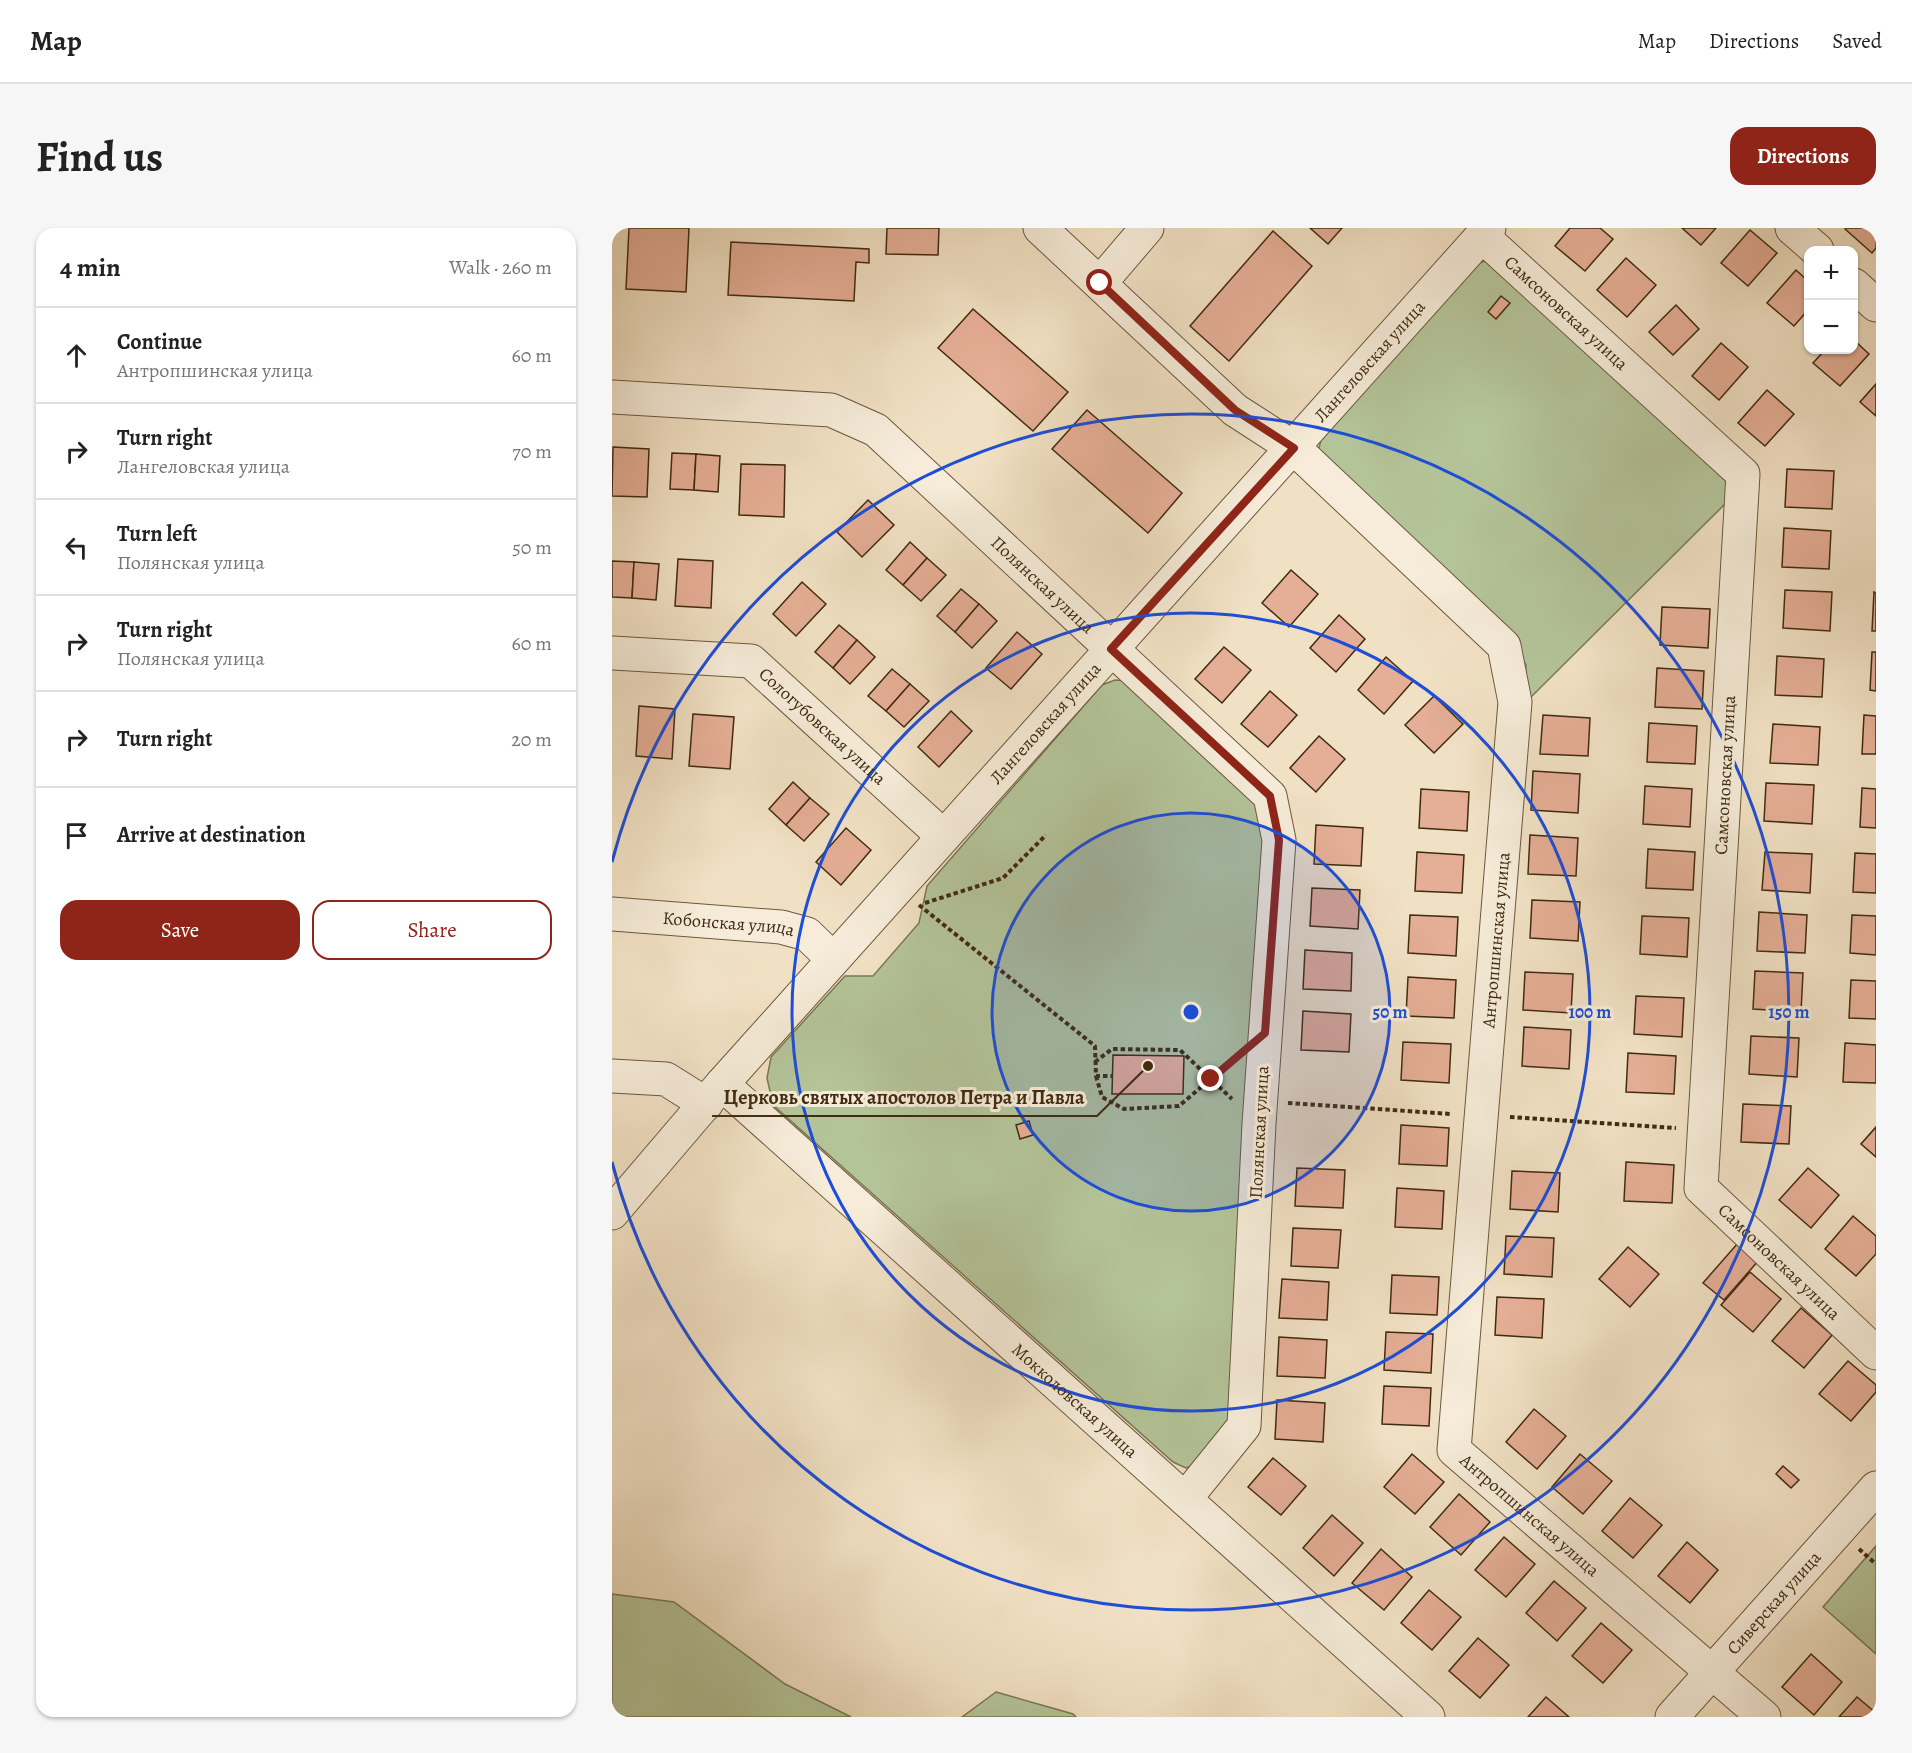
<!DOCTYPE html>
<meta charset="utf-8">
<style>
body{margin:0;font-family:Alegreya,serif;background:#f6f6f6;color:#222}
.controls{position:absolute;right:18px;top:18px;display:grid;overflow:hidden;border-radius:12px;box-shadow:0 2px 4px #0004}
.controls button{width:54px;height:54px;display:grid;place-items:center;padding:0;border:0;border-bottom:2px solid #e0e0e0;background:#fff;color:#222;font:30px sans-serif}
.stop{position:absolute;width:18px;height:18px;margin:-14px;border:4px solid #8f2418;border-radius:50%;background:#fff}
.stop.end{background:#8f2418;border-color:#fff;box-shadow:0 2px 6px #0008}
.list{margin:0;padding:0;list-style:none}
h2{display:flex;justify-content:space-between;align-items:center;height:78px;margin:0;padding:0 24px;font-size:26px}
h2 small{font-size:20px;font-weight:400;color:#767676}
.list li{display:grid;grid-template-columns:39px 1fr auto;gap:18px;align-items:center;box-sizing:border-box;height:96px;padding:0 24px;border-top:2px solid #e0e0e0}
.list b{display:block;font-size:22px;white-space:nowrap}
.list p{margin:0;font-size:20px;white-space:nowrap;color:#767676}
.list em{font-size:20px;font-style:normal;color:#767676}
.actions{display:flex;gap:12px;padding:18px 24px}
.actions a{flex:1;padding:14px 0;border:2px solid #8f2418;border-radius:18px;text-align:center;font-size:21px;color:#8f2418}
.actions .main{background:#8f2418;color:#fff}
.icon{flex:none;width:33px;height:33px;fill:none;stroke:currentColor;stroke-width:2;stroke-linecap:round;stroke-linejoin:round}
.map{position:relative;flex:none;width:1264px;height:1489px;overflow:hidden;border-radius:18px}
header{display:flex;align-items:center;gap:36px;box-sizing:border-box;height:84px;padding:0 30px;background:#fff;border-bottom:2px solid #e0e0e0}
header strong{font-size:28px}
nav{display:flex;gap:33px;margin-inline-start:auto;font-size:21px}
.intro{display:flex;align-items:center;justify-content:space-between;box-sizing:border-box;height:144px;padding:0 36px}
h1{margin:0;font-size:42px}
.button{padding:15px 27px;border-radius:18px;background:#8f2418;color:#fff;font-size:21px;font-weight:700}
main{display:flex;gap:36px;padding:0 36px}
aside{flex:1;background:#fff;border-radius:18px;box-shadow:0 2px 4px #0004}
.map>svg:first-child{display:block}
</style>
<header>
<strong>Map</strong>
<nav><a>Map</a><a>Directions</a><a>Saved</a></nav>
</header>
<div class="intro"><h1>Find us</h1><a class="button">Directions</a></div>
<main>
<aside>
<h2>4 min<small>Walk · 260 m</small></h2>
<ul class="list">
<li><svg class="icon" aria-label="ahead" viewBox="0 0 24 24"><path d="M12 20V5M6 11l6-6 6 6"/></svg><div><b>Continue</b><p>Антропшинская улица</p></div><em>60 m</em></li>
<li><svg class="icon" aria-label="right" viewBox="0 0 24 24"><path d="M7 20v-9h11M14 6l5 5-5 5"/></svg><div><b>Turn right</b><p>Лангеловская улица</p></div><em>70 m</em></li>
<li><svg class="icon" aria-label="left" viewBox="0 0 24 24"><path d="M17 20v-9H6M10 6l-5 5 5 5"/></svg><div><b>Turn left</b><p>Полянская улица</p></div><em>50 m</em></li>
<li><svg class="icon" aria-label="right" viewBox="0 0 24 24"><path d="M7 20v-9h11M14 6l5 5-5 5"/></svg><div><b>Turn right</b><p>Полянская улица</p></div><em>60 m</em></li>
<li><svg class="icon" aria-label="right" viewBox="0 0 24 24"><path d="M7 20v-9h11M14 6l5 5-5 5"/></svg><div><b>Turn right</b></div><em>20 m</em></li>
<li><svg class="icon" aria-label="arrive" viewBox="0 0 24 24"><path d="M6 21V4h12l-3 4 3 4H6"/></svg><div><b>Arrive at destination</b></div></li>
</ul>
<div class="actions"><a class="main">Save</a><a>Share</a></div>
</aside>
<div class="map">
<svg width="1264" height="1489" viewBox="0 0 1264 1489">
<rect width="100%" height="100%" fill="#f1e1c4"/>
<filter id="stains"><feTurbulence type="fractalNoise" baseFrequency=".00333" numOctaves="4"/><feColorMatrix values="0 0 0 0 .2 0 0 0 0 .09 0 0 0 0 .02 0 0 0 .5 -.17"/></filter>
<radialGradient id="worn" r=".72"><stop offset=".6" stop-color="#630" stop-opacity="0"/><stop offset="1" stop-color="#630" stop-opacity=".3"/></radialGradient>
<!-- green -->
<g fill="#b4c499" stroke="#7a7854" stroke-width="1.5">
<path d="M883,30L1120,250L1115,274L911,477L914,437L898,410L706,224L710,208L867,35Z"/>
<path d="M503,452L520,453L649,574L657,610L616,1200L591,1233L574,1240L561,1234L161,877L155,850L159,829L233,748H261L307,695L315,658L490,457Z"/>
<path d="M1264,1318V1426L1211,1379Z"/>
<path d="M0,1366L62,1374L173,1456L239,1489H0Z"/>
<path d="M384,1464L461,1486L464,1489H350Z"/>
</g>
<!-- building -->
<g fill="#e5ae96" stroke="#402b10" stroke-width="1.5">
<path d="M17,0H77L74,64L14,61Z"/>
<path d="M275,0H327L326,27L274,26Z"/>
<path d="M698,0H730L716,16Z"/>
<path d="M958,0H988L1001,11L973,43L943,18Z"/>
<path d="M1070,0H1104L1089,17Z"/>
<path d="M1234,0H1264V20L1260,25L1233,1Z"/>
<path d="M1138,2L1165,25L1136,58L1109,35Z"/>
<path d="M661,3L700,38L617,133L578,98Z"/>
<path d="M119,14L257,21V35L244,34L242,73L116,67Z"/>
<path d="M1014,30L1044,57L1015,89L985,62Z"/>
<path d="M1184,42L1196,53V82L1182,98L1155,75Z"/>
<path d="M889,68L898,75L884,91L876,84Z"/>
<path d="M1064,77L1087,101L1061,127L1037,104Z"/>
<path d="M361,81L456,164L421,203L326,120Z"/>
<path d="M1242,112L1257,126L1228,158L1201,135L1213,122H1242Z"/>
<path d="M1109,115L1136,139L1107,172L1080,148Z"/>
<path d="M1264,156V188L1248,174Z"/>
<path d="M1155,162L1182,186L1153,218L1126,195Z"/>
<path d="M475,182L570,265L536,305L440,221Z"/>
<path d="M1,219L37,221L35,269L0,268Z"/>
<path d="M60,225L84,226L82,262L58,261Z"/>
<path d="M84,226L108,228L106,264L82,262Z"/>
<path d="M129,236L173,237L172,289L127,287Z"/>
<path d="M1175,241L1222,243L1220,281L1173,279Z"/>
<path d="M256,272L282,297L250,329L225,304Z"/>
<path d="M1172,300L1219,303L1217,341L1170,339Z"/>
<path d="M298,314L315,330L291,357L274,342Z"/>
<path d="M315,330L334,347L309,373L291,357Z"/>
<path d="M66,331L101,333L99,380L63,378Z"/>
<path d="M0,333L22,334L20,370L0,369Z"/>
<path d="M22,334L47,336L44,372L20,370Z"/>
<path d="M679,342L706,366L677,399L650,375Z"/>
<path d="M190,354L214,376L184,408L161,386Z"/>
<path d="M349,361L367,376L343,404L325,388Z"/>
<path d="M1173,362L1220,364L1218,403L1171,400Z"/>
<path d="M1262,364L1264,365V403H1260Z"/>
<path d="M367,376L385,393L360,420L343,404Z"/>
<path d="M1050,379L1098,381L1096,420L1048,417Z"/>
<path d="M727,387L753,411L724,444L698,420Z"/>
<path d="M227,397L245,412L221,440L203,424Z"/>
<path d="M405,404L430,426L399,461L374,440Z"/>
<path d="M245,412L263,429L238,456L221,440Z"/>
<path d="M612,419L639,442L610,475L583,451Z"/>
<path d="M1260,424H1264V463L1258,462Z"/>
<path d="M1165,428L1212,431L1210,469L1163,467Z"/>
<path d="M774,429L801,453L772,486L746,462Z"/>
<path d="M1045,440L1092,443L1090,481L1043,479Z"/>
<path d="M280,441L298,456L274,483L256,468Z"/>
<path d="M298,456L317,473L292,499L274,483Z"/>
<path d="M658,463L685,487L656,519L629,496Z"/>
<path d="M822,468L851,496L822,525L793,497Z"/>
<path d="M27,478L63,481L60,531L24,528Z"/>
<path d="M339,483L360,503L327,539L306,519Z"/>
<path d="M81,486L122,489L118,541L77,538Z"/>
<path d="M931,487L978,490L976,528L928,526Z"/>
<path d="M1252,487L1264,488V526H1250Z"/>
<path d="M1037,495L1085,498L1083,536L1035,534Z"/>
<path d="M1161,496L1208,499L1206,537L1158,535Z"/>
<path d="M707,508L733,531L704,564L678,540Z"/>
<path d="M921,543L968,546L966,585L919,582Z"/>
<path d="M181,554L198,570L174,597L157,581Z"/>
<path d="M1154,555L1202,557L1200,596L1152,593Z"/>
<path d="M1033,558L1080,561L1078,599L1031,596Z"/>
<path d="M1250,560L1264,561V600L1248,599Z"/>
<path d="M809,561L857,564L855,603L807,600Z"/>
<path d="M198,570L217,586L192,613L174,597Z"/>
<path d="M704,597L751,600L749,638L702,636Z"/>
<path d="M234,600L259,622L229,657L204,634Z"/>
<path d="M918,607L966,610L964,648L916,646Z"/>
<path d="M1036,621L1083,624L1081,662L1034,660Z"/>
<path d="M805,624L852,627L850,665L803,663Z"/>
<path d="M1153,624L1200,626L1198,665L1150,662Z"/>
<path d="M1243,625L1264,626V665L1241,664Z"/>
<path d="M700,660L748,662L746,701L698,698Z"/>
<path d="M920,672L968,674L966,713L918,710Z"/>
<path d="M1147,684L1195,687L1193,725L1145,723Z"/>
<path d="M798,687L846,689L844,728L796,725Z"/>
<path d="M1240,687L1264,688V727L1238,725Z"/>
<path d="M1030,688L1077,690L1075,729L1028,726Z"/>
<path d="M693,722L740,725L739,763L691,761Z"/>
<path d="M1143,743L1191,745L1189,784L1141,781Z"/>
<path d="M913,744L961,746L959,785L911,782Z"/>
<path d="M796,749L844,752L842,790L794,788Z"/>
<path d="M1239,752L1264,753V791L1237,790Z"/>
<path d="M1024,768L1072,770L1070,809L1022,806Z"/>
<path d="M691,783L739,786L737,824L689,822Z"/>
<path d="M912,799L959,802L957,841L910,838Z"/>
<path d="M1139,808L1187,810L1185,849L1137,846Z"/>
<path d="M791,814L839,816L837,855L789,852Z"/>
<path d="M1233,815L1264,817V855L1231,854Z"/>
<path d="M1016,825L1064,828L1062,866L1014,864Z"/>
<path d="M501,827L572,828L571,866H500Z"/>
<path d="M1131,876L1179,878L1177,916L1129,914Z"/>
<path d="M417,893L421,907L408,911L404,897Z"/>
<path d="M789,897L837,900L835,938L787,936Z"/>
<path d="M1264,899V929L1249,916Z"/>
<path d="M1014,934L1062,937L1060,975L1012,973Z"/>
<path d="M685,940L733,942L731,980L683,978Z"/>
<path d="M1196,940L1227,967L1199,1000L1167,972Z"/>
<path d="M900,943L948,945L946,984L898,981Z"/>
<path d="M785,960L832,963L830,1001L783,999Z"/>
<path d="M1241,988L1264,1008V1026L1244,1048L1213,1021Z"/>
<path d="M681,1000L729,1002L726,1040L679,1038Z"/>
<path d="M894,1008L942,1010L940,1049L892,1046Z"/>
<path d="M1126,1015L1147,1032L1112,1072L1091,1055Z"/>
<path d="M1016,1019L1047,1046L1018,1079L987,1051Z"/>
<path d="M1138,1044L1169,1071L1141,1104L1109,1077Z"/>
<path d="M780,1047L827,1049L825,1087L778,1085Z"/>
<path d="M670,1051L717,1054L715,1092L667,1090Z"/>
<path d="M885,1069L932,1071L930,1110L883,1107Z"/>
<path d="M1189,1080L1220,1107L1192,1140L1160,1113Z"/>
<path d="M774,1104L821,1106L819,1145L772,1142Z"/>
<path d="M667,1109L715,1112L713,1150L665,1148Z"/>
<path d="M1236,1133L1264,1157V1164L1239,1193L1207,1166Z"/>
<path d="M772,1158L819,1160L817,1198L770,1196Z"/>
<path d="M665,1172L713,1175L711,1214L663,1211Z"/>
<path d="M922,1181L954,1208L925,1241L894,1214Z"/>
<path d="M800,1226L832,1254L803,1286L772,1259Z"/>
<path d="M968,1226L1000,1253L971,1286L940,1259Z"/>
<path d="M661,1230L694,1258L669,1287L636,1259Z"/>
<path d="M1171,1238L1187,1252L1179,1260L1164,1246Z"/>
<path d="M847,1266L878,1294L849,1327L818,1299Z"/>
<path d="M1018,1270L1050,1297L1021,1330L990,1303Z"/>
<path d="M720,1287L751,1315L722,1348L691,1320Z"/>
<path d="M892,1309L923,1336L894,1369L863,1342Z"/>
<path d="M1075,1314L1106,1342L1078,1375L1046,1348Z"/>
<path d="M769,1321L800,1349L772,1382L740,1355Z"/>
<path d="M942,1353L974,1380L945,1413L914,1385Z"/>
<path d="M817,1362L849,1389L820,1422L789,1395Z"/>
<path d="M989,1395L1020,1422L991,1455L960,1428Z"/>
<path d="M866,1410L897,1437L868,1470L837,1443Z"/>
<path d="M1199,1426L1230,1454L1202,1487L1170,1459Z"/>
<path d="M934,1469L957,1489H916Z"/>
<path d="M1245,1469L1264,1485V1489H1227Z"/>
</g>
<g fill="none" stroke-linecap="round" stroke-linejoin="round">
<!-- minor casing -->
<g stroke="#6c583d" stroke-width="35">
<g id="minor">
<path id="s1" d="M428,0L623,182L682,220L892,418L903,474L842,1222L1152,1489"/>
<path d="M1180,0L1205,22"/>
<path id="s2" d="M870,8L1131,246L1089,960L1264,1125"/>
<path d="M488,55L535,0"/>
<path d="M1242,57L1264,77"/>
<path id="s3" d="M0,169L219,182L264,202L658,568L667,612L647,896L632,1198L573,1271"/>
<path id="s4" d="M0,425L139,433L331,608"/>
<path id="s5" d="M0,686L169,699L195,706L221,731"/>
<path d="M0,848L54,851L94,876"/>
<path id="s6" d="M110,856L816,1489"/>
<path id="s7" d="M0,985L110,856L877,0"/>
<path id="s8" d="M1060,1489L1264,1260"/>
</g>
</g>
<!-- path -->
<g stroke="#402b10" stroke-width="4" stroke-dasharray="4.5 3" stroke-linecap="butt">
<path d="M313,675L391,650L434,607"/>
<path d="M307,677L483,818L484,848H500"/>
<path d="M483,834L500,821L568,822L620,871"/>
<path d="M484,848L490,869L512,881L567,878L621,832"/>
<path d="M676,875L839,886"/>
<path d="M898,889L1064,900"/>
<path d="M1247,1321L1264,1336"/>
</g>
<!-- minor -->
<use href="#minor" stroke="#f6ecd9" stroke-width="33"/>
</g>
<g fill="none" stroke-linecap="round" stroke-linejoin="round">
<!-- route -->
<path stroke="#8f2418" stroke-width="8" d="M488,55L623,182L682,220L499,421L658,568L667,612L653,805L599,851"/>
</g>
<!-- distance rings -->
<circle cx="579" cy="784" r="199" fill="#1d4ed8" fill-opacity=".12"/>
<g fill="none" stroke="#1d4ed8" stroke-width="3">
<circle cx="579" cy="784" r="199"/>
<circle cx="579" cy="784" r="399"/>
<path d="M0 634A598 598 0 1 1 0 934"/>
</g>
<g text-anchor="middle" stroke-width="6" stroke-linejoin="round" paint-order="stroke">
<!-- street labels -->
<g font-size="18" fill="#402b10" stroke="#f6ecd9">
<text dy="6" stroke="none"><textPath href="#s2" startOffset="114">Самсоновская улица</textPath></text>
<text dy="6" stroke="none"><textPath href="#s7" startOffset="1140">Лангеловская улица</textPath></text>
<text dy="6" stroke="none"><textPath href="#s3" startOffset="496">Полянская улица</textPath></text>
<text dy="6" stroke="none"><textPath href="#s7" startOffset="654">Лангеловская улица</textPath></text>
<text dy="6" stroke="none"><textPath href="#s4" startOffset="236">Сологубовская улица</textPath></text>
<text transform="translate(1113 547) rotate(-87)" y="6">Самсоновская улица</text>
<text dy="6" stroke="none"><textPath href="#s5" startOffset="117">Кобонская улица</textPath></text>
<text transform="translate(884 712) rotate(-85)" y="6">Антропшинская улица</text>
<text transform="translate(647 904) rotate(-87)" y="6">Полянская улица</text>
<text dy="6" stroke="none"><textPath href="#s2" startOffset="1176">Самсоновская улица</textPath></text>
<text dy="6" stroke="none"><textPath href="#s6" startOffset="474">Мокколовская улица</textPath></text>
<text dy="6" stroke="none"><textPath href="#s1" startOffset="1533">Антропшинская улица</textPath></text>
<text dy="6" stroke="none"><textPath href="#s8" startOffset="153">Сиверская улица</textPath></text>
</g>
</g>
<circle cx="579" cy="784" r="9" fill="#1d4ed8" stroke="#f6ecd9" stroke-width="3"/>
<g font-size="18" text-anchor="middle" font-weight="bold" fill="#1d4ed8" stroke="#f6ecd9" stroke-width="6" stroke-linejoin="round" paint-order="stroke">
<text x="778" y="790">50 m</text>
<text x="978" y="790">100 m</text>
<text x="1177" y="790">150 m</text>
</g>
<!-- callouts -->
<path fill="none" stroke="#402b10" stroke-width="2" d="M536 838L485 888H100"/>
<circle fill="#402b10" stroke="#f6ecd9" stroke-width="2" cx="536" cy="838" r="6"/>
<g font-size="20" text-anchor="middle" font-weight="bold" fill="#402b10" stroke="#f6ecd9" stroke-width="6" stroke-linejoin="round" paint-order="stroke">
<text x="292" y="876">Церковь святых апостолов Петра и Павла</text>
</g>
<rect width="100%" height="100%" filter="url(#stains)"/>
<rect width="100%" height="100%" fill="url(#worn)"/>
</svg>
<div class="controls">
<button>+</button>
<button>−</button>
</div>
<div class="stop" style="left:488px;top:55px"></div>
<div class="stop end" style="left:599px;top:851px"></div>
</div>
</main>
